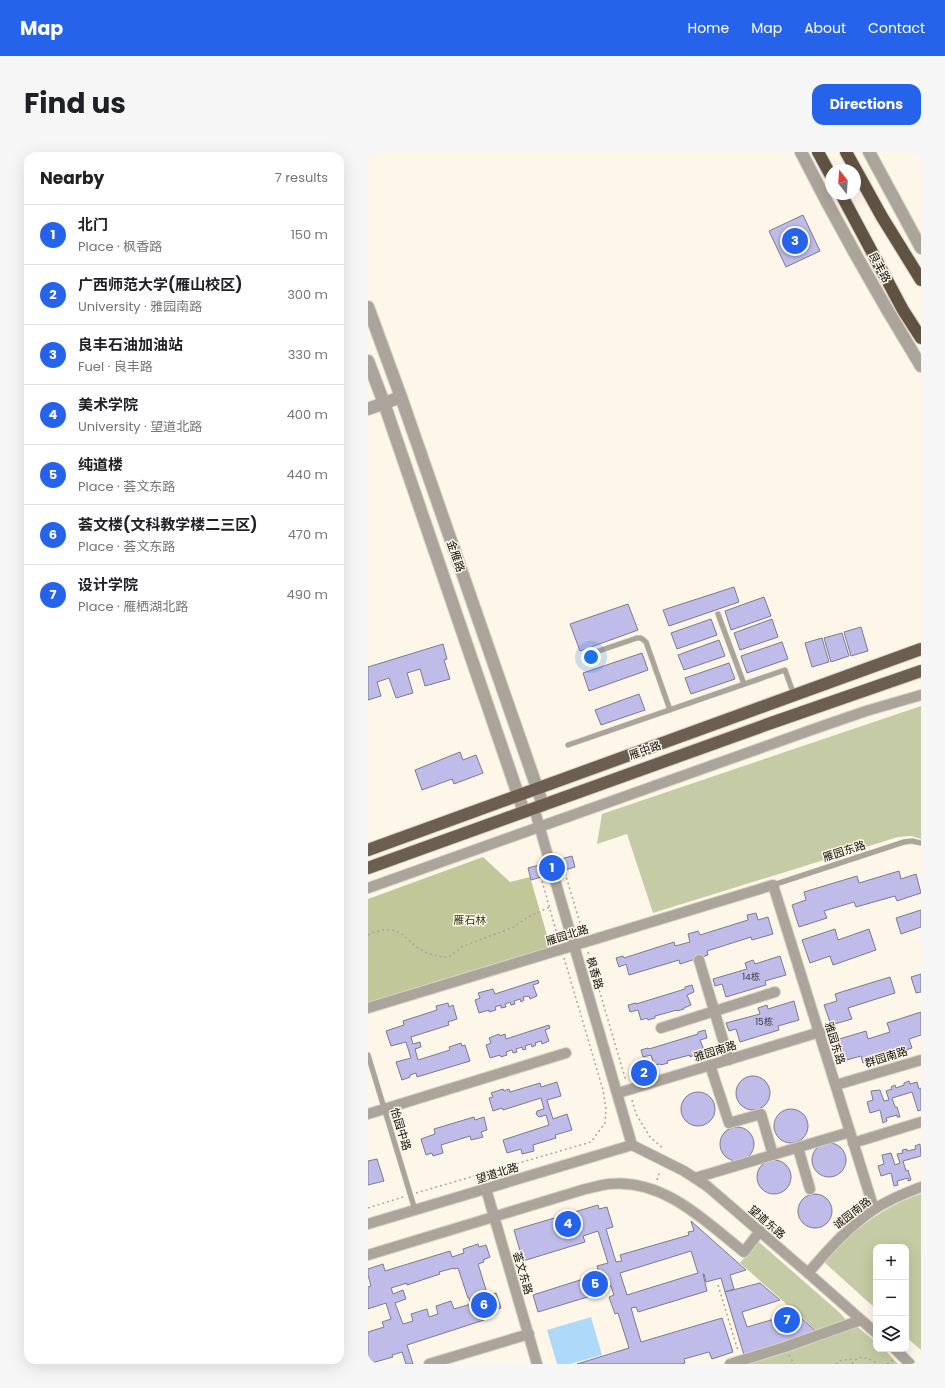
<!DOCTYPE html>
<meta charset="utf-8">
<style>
body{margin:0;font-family:Poppins,"Noto Sans SC",sans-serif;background:#f6f6f6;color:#202124}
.controls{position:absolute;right:12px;bottom:12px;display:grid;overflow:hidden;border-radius:8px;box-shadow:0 4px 16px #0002}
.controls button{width:36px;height:36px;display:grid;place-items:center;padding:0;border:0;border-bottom:1px solid #e0e0e0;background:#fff;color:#202124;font:20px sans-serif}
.compass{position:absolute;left:457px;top:12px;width:36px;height:36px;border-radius:50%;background:#fff;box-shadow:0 4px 16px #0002;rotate:343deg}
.you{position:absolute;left:223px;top:505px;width:14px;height:14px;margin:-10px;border:3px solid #fff;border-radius:50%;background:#1a73e8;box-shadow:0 0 0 6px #1a73e833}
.badge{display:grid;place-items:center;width:26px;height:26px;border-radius:50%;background:#2563eb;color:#fff;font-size:13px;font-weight:700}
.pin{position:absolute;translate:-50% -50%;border:2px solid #fff;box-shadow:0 1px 4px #0006}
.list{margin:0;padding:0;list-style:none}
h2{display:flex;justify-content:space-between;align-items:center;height:52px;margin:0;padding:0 16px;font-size:17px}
h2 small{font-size:13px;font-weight:400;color:#757577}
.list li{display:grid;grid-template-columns:26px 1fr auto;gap:12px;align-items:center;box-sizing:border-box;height:60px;padding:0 16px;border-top:1px solid #e0e0e0}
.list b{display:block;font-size:15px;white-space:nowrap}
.list p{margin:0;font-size:13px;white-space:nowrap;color:#757577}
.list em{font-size:13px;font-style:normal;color:#757577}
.icon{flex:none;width:22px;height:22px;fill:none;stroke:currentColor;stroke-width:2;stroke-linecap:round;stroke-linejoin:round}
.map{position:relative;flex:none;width:553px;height:1212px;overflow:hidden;border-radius:12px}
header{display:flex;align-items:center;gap:24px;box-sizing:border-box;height:56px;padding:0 20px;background:#2563eb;color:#fff}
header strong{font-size:19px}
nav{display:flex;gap:22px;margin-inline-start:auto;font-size:14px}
.intro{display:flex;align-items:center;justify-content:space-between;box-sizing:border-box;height:96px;padding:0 24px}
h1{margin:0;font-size:28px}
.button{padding:10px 18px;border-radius:12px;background:#2563eb;color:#fff;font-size:14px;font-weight:700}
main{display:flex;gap:24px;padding:0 24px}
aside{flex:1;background:#fff;border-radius:12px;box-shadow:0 4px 16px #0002}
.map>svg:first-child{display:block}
</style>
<header>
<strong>Map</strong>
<nav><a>Home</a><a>Map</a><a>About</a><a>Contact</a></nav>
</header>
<div class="intro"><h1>Find us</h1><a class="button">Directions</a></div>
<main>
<aside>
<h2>Nearby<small>7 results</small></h2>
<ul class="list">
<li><span class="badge">1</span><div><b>北门</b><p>Place · 枫香路</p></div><em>150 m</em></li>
<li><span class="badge">2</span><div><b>广西师范大学(雁山校区)</b><p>University · 雅园南路</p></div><em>300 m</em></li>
<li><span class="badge">3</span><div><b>良丰石油加油站</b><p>Fuel · 良丰路</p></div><em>330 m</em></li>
<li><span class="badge">4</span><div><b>美术学院</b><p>University · 望道北路</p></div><em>400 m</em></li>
<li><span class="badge">5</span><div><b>纯道楼</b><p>Place · 荟文东路</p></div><em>440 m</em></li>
<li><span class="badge">6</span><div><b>荟文楼(文科教学楼二三区)</b><p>Place · 荟文东路</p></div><em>470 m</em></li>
<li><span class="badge">7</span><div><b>设计学院</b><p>Place · 雁栖湖北路</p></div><em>490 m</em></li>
</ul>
</aside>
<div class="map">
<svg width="553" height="1212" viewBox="0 0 553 1212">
<rect width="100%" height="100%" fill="#fef6e9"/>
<!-- green -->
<g fill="#c5cba4">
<path d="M553,554V687L543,684L530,685L285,761L259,682L229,692L234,662Z"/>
<path d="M553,1042V1198L538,1185V1095H508V1157L456,1110C466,1100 477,1087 488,1078C508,1063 530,1049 553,1042Z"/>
<path d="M391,1090L472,1161L478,1168L450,1180L372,1111Z"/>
<path d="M486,1172L508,1190V1197H516L530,1212H362Z"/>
</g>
<!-- forest -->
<path fill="#c1c799" d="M115,705L142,730L162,725L184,800L0,856V747Z"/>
<!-- water -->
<path fill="#aed9f9" d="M223,1165L234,1203L202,1212H189L179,1178Z"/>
<!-- building -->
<g fill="#bfbce9" stroke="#7b7a8f" fill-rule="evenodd">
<path d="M435,63L452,99L418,115L401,79Z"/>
<path d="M366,435L371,450L301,474L295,458Z"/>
<path d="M396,445L403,464L363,478L357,459Z"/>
<path d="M260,452L270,478L212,499L202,472Z"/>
<path d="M343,467L349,483L309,497L303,481Z"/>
<path d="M404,467L410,485L372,498L366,481Z"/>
<path d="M493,475L500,499L483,504L476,480Z"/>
<path d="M474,481L481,504L463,510L456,486Z"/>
<path d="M454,486L461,510L444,515L437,491Z"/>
<path d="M351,488L357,504L316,518L310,503Z"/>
<path d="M414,490L420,507L379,521L373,504Z"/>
<path d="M75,492L79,507L76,508L82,527L57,534L52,517L39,521L45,541L28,546L21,526L9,530L13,544L0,548V515Z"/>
<path d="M274,501L280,518L221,539L215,521Z"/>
<path d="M361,511L367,527L323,542L317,526Z"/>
<path d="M271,542L277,558L233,573L227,558Z"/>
<path d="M92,600L95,608L108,603L115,621L86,632L84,627L54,638L47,618Z"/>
<path d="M204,704L207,715L163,728L160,716Z"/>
<path d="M531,719L533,727L548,722L553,741L529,749L527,744L488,755L486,750L456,759L459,766L431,775L424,753L438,748L436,740L489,724L491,731Z"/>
<path d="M553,758V775L533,782L528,766Z"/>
<path d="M388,761L390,768L400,765L405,782L384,788L383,785L339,799L340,803L312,812L311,808L261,823L258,812L251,815L248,806L255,804L256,806L306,790L307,794L322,790L320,782L330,779L332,783L380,768L379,763Z"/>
<path d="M467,777L470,788L501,777L508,798L465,813L462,804L442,811L434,788Z"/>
<path d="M412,804L418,823L397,829L398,833L358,845L354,832L347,834L345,827L379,817L377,811L385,808L387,812Z"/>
<path d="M553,822V840L548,841L543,825Z"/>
<path d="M522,825L527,841L480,856L484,867L463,873L456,853L469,849L467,842Z"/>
<path d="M170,828L171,831L165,833L169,844L162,847L161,844L155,845L156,848L153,850L152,847L146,849L147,852L143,853L142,850L137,852L138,855L133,856V853L127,855L128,858L121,860V858L111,861L107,848L112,846L110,841L125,837L127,842Z"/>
<path d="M324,833L326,840L319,843L323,853L316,856V857L309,859V858L287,864V866L280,868L279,866L273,868L270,858L262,860L260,853L268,851V852L317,837V835Z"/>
<path d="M426,849L431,868L410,874L411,878L372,890L368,877L361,879L358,871L392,862L390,856L399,853L400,857Z"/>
<path d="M80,851L81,855L85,853L89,867L80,870L81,873L43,885L45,892L52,890L53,895L47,897L50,908L82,898L81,895L93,891L94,894L97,893L102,909L49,925L48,921L42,923V925L34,928L28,910L43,906L38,890L23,894L18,879L36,873L35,869L69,858L68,854Z"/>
<path d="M553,860V883L541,887L544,896L495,911L493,904L475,909L468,888L498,879L500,887L522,880L519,871Z"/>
<path d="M181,873L182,876L177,878L181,889L174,892L173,889L167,891L168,893L164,895L163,892L157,894L158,897L155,898L154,895L148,897L149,900L145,901L144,898L138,900L139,903L133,905L132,903L122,906L118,893L123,891L121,886L131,882L132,884L137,882L138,887Z"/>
<path d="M337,878L339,886L332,888L336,898L329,901V902L322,905V903L299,909L300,911L293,913L292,912L286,913L283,903L275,905L273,898L280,896L281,897L330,882V880Z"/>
<circle cx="385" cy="941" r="17"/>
<path d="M541,929L542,932L549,930L551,937L553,936V958L550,959L544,940L524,946L527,955H529L532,965H529V963L518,966L519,969L515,971L512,958L502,961L499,950L505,948L503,939L512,938L516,949L521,948L518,939L524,937L523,935L527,933L528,936L536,933V931Z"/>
<path d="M189,930L193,944L179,948L185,967L199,962L204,978L187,983L188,986L165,993L166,999L154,1002L153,997L139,1001L135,988L181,973L178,963L171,965L168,962L169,959L176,957L173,946L135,958L134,956L125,959L121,946L125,945L123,941L135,937L136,939L141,937L142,940L172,931L173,935Z"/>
<circle cx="330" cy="957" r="17"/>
<circle cx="423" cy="974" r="17"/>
<path d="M106,965L107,968L116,965L119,978L113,980L115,985L103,988L102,984L73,993L75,1001L65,1004L64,1001L58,1003L53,987L67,982L66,977Z"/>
<circle cx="369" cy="992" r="17"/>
<circle cx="461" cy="1008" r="17"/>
<path d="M552,992L553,1004L535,1009L538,1019L540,1018L543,1028L540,1029V1026L529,1029L530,1033L526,1034L523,1021L513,1024L510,1014L516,1012L514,1003L523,1001L527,1013L532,1011L529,1002L535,1001L534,998L539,997V999L548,997L547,994Z"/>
<path d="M9,1007L16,1029L0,1033V1009Z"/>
<circle cx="406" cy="1025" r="17"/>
<circle cx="447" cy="1059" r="17"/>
<path d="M230,1053L231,1057L239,1055L245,1075L238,1077L248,1110L254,1109L252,1103L321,1083L320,1080L326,1079L323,1069L378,1118L362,1123L366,1137L357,1140L353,1126L338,1130L336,1122H335L339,1139L270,1160L268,1155L263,1156L273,1190L354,1166L365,1200L344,1207L341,1200L316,1207L317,1211L313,1212H209L261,1196L250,1161L247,1162L241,1145L246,1143L243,1134L235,1137L236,1140L170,1160L165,1143L231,1122L229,1114L240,1111L230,1079L215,1084L217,1090L155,1109L146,1078ZM323,1099L330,1121L259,1143L252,1121Z"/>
<path d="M110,1092L111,1095L118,1093L122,1105L115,1108L116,1110L110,1112L119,1141L110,1144V1147L128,1141L133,1156L125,1158L126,1162L115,1165L116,1168L39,1193L45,1212H38L34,1200L24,1203L25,1205L0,1212V1180L16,1175L14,1170L23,1167L18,1151L0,1157V1135L3,1134L0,1123V1117L15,1112L17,1119L82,1099L84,1105L96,1101L95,1097ZM86,1116V1117L90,1116L100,1146H101L103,1152L86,1157L83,1149L68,1154L70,1162L61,1165L59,1157L43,1162L45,1169L35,1172L27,1151L38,1147L35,1138L25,1142L23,1136L39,1131V1133L72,1122L71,1120Z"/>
<path d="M392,1131L412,1148L374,1160L379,1175L427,1161L449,1180L376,1203L357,1140Z"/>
</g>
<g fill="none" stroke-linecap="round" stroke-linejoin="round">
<!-- service casing -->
<g stroke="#d8d1c5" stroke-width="6">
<g id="service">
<path d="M350,462L376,532"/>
<path d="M216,504L269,486H273L278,490L302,558"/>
<path d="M200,593L417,518L426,543"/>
<path d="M405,733L536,690L544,689L553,691"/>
<path d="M0,903L47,1058"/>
</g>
</g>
<!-- minor casing -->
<g stroke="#d8d1c5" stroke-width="12">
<g id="minor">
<path d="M166,656L264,993"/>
<path d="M0,736L446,577L498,559L553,543"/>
<path d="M331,808L361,908"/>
<path d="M0,856L405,733L506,1057"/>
<path d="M293,876L407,840"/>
<path d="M342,913L361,971L393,962L405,1003"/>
<path d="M468,933L553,908"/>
<path d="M250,941L452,880"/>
<path d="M0,962L198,901"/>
<path d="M485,991L553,970"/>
<path d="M264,993L316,1019L339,1034L440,1121L508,1181"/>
<path d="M430,996L442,1037"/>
<path d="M327,1026L482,980"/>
<path d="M118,1037L169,1212"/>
<path d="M0,1072L264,993"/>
<path d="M0,1103L214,1038C223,1036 232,1033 241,1032C295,1026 337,1069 376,1100L392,1079"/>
<path d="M440,1121C460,1098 480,1075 505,1058C520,1048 537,1041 553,1035"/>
<path d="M527,1197L542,1212"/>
<path d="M61,1212L161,1182"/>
<path d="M362,1212L417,1195L493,1168"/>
</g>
</g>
<!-- tertiary casing -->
<g stroke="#d8d1c5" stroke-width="14">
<g id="tertiary">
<path d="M433,0C470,73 510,144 553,214"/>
<path d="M501,0L553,96"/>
<path d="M0,155L33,245L175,653"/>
<path d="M0,209L16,251L156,660"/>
<path d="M0,257L33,245"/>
</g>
</g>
<!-- primary casing -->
<g stroke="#d8d1c5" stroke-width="14">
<g id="primary">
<path d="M0,698L553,497"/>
<path d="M0,716L403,571L553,519"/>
</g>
</g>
<!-- trunk casing -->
<g stroke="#d8d1c5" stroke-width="14">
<g id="trunk">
<path d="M450,0L463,24"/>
<path d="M478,0L514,65L553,128"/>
<path d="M473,42L535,158L553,186"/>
</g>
</g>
<!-- path -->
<g stroke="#aba49a" stroke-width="1.5" stroke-dasharray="2 3" stroke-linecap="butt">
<path d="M197,721L215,781"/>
<path d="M174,729L191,789"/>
<path d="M0,783C12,777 23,775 35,783C41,787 45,794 52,797C61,803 71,805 81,805L95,794L144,776L157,767L181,755"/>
<path d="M220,800L258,929"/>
<path d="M264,948L268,962L282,985L296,997"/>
<path d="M289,1028L292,1019"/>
<path d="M48,1041L223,990L237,971L238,957L235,938L196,806"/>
<path d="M0,1056L35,1045"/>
<path d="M350,1133L370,1199"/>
<path d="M421,1203L426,1212"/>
<path d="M468,1212L474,1208L487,1207"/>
<path d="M484,1212C491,1201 501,1206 510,1212"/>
<path d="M519,1212L525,1208"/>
</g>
<!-- service -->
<use href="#service" stroke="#aba49b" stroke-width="5"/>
<!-- minor -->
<use href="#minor" stroke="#aba49b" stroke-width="10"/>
<!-- tertiary -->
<use href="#tertiary" stroke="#aba49b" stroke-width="12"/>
<!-- primary -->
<use href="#primary" stroke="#6c5f51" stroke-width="12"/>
<!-- trunk -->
<use href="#trunk" stroke="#605344" stroke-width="12"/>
</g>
<g text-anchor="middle" stroke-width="3" stroke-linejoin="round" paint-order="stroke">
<!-- number labels -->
<g font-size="9" fill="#3c383f">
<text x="383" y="828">14栋</text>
<text x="396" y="873">15栋</text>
</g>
<!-- street labels -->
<g font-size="11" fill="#110c06" stroke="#fef6e9">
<text transform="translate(512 115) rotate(62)" y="4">良丰路</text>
<text transform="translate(88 404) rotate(71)" y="4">金雁路</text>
<text transform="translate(277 598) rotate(-20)" y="4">雁中路</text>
<text transform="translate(476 699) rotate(-18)" y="4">雁园东路</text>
<text transform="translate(199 783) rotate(-17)" y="4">雁园北路</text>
<text transform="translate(227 821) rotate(74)" y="4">枫香路</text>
<text transform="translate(467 891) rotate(73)" y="4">雅园东路</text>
<text transform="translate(347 899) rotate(-17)" y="4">雅园南路</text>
<text transform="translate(518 905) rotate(-17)" y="4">群园南路</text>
<text transform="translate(33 977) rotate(73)" y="4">怡园中路</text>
<text transform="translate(129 1021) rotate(-17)" y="4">望道北路</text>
<text transform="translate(484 1061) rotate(-38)" y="4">诚园南路</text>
<text transform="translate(399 1070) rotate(41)" y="4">望道东路</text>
<text transform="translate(155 1121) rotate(74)" y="4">荟文东路</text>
</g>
<!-- park labels -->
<g font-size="11" fill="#2f330e" stroke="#fef6e9">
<text x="102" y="772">雁石林</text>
</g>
</g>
</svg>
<div class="controls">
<button>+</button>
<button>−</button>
<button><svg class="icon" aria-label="layers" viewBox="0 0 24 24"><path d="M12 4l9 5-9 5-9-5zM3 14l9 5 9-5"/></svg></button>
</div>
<svg class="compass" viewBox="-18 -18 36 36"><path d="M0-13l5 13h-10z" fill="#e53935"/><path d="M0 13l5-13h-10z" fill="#757577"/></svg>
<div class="you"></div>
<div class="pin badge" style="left:184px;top:716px">1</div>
<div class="pin badge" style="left:276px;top:921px">2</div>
<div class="pin badge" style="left:427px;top:89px">3</div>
<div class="pin badge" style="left:200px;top:1072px">4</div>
<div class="pin badge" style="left:227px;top:1132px">5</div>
<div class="pin badge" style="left:116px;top:1153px">6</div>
<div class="pin badge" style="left:419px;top:1168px">7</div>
</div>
</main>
